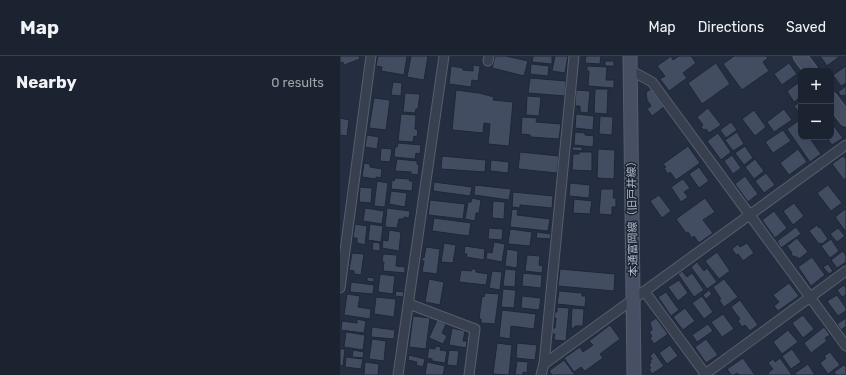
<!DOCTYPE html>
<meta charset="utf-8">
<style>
body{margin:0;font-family:Rubik,"Noto Sans JP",sans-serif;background:#282f3c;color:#f1f3f6}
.controls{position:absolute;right:12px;top:12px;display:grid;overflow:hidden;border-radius:8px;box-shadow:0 4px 16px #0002}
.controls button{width:36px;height:36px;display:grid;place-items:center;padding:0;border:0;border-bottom:1px solid #393f4c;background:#1b2230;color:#f1f3f6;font:20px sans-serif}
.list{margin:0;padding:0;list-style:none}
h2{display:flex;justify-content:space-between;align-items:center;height:52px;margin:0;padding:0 16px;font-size:17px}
h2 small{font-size:13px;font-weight:400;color:#a0a4ab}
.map{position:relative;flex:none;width:506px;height:319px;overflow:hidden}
header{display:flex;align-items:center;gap:24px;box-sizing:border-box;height:56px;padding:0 20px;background:#1b2230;border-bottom:1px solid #393f4c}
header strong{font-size:19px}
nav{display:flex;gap:22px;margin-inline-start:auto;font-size:14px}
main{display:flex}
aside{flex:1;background:#1b2230}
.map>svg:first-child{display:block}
</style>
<header>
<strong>Map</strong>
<nav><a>Map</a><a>Directions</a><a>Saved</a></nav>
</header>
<main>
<aside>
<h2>Nearby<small>0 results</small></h2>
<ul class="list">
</ul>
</aside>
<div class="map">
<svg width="506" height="319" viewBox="0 0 506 319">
<rect width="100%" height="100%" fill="#242e40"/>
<!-- building -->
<g fill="#434d62" stroke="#1f2737">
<path d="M0,0H19L20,3L4,9L3,6L0,7Z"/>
<path d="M38,0H67L64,19L41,15L42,11L36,10Z"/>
<path d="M71,0H88L84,24L67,21Z"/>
<path d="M155,0H166L188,5L184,20L152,12Z"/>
<path d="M193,0H212V8L192,6Z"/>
<path d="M215,0H228L225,17L212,15Z"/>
<path d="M246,0H261L260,8L245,7Z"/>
<path d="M331,0L333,4L339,0H351L356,7L343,17L347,22L329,35L320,23L325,20L317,10Z"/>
<path d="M394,0H426L428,2L423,6L429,15L402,34L383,8Z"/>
<path d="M480,0H500L487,10Z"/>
<rect x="265" y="5" width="9" height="5"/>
<path d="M376,7L390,28L362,48L348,27Z"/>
<path d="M449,7L457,18L442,29L434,18Z"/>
<path d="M191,8L209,10L208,20L190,18Z"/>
<path d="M133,9L140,10L138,25L132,24L131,31L109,28L111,10L123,12V14L133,15Z"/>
<path d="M247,10L267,11L266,24H274V32L248,30L249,15H247Z"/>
<path d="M506,10V27L501,30L493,19Z"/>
<path d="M190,22L226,25L225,40L188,37Z"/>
<path d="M53,26L62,27L61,40L51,39Z"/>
<path d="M458,27L460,30L461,29V41L454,46L447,35Z"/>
<path d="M506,30V39L504,40L503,39L501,40L498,36Z"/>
<path d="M255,33H268L267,58L254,57Z"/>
<path d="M311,33L324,51L312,60L307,53L311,50L307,44L306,36Z"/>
<path d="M116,34L139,37L154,41L153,44L173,46L169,90L148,88L150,68L144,67L143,77L112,74Z"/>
<path d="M236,34L250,35L248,57L240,56V50H235Z"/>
<path d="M65,37L80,38L78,53H76L75,57L63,56Z"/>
<path d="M187,40L201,41L199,60L186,59Z"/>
<path d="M34,42L50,44L46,74L29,72Z"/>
<path d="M461,45V59L454,50Z"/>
<path d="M368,52L381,69L369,77L366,73L364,74L361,71L363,69L357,61Z"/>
<path d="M444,53L452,64L434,76L427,66Z"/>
<path d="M414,54L426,71L415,80L402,63Z"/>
<path d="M61,58L76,59L75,73L78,74L77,81L74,80L73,86L58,85Z"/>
<path d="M236,58L254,60L253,74L235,72Z"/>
<path d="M260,60L273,61L272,79L259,78Z"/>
<path d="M182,61L197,62L196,66L221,68L219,83L190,81V79L181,78Z"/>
<path d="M0,62L9,64L7,80L0,79Z"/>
<path d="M458,65L461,70V81H469L481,98L470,106L447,73Z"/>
<path d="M391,66L397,74L386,82L380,74Z"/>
<path d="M494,70L503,82L492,89L486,81H491V72Z"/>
<path d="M443,74L451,85L433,97L425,86Z"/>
<path d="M235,76L245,77V79L254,80L253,91L234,89Z"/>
<path d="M397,76L404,88L393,95L385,84Z"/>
<path d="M378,77L391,96L381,104L367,85Z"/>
<path d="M27,79L39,81L37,93L25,91Z"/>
<path d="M58,87L81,89L80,98L76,97L75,103L54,101L55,91H57Z"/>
<path d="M348,90L360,107L336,124L330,116L328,118L324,112L326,111L323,108Z"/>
<path d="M405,90L413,102L404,109L395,97Z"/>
<path d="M232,91H242V95L232,94Z"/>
<path d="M41,92L52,93L50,106L40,105Z"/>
<path d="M258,93L275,94L274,123L257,122Z"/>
<path d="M458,93L467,106L449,119L440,107Z"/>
<path d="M180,96L219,100L217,117L178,113Z"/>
<path d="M239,96H252V115L232,114L233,98H239Z"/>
<path d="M392,99L401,112L393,118L384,105Z"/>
<path d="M102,100L146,104L145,116L101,113Z"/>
<path d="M503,100L506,103V122L504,124L492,108Z"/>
<path d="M57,103L77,105V108L79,109L78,119L71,118V116L55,115Z"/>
<path d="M415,103L424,115L414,123L405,111Z"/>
<path d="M151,104L169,106L168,117L150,115Z"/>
<path d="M24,107L30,108V111L42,113L41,122L36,121V123L22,121Z"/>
<path d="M359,111L369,125L359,132L349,118Z"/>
<path d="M426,117L435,129L424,137L415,125Z"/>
<path d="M405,120L418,138L408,146L395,128Z"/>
<path d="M55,122L70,123L69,125H73L72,135L51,133L52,124L54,125Z"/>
<path d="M343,123L350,132L344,136L348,141L341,146L331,131Z"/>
<path d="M37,125L48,127L45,151L34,150Z"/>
<path d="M94,126L132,131L130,140L93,135Z"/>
<path d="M230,127L250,129L249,142L229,140Z"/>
<path d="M135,129L171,133L169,144L134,139Z"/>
<path d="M488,129L502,147L491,155L477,137Z"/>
<path d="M20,131L32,132L31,147L19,146Z"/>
<path d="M261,133H274L273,142H276V151H272V159L259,158Z"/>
<path d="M51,135L67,137L65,151L49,148Z"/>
<path d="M173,136L213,140L212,152L180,149V152L172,151Z"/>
<path d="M319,139L331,155L322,162L310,145Z"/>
<path d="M132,142L141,144L139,157H136L135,165L125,163L128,146H131Z"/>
<path d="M365,142L375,156L363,164L373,177L359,187L354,180L352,182L348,176L346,177L336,163Z"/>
<path d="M234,143L252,145L250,158L233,157Z"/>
<path d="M90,144L125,148L123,163L88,159Z"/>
<path d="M153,145L165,146L164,163L152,162Z"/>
<path d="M454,147L464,160L453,169L443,155Z"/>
<path d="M25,152L44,155L42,168L23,165Z"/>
<path d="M47,152L70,155L69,162L64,161V163H59L57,172L45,171Z"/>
<path d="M172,153L178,154L177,159L210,163L208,175L170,171Z"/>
<path d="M505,153L506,155V176L495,161Z"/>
<path d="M434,155L447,172L435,182L422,164Z"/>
<path d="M94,162L131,167L129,180L92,175Z"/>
<path d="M15,168L27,170L25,189L17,187V182H13Z"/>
<path d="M30,168L43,170L41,186L28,184Z"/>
<path d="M477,169L479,172L480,171L488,183L482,188L481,187L479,188L469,175Z"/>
<path d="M456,171L461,178L441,192L437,185Z"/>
<path d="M149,172L163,173L162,184L148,183Z"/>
<path d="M498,172L505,180L497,186L490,178Z"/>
<path d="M170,173L192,176L190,190L168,188Z"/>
<path d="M49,174L61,176L59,195L42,192L43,184L48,185Z"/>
<path d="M197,176L211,178L210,183L196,182Z"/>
<path d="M457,182L468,196L459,203L458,201L456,202L455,200L453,201L451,197H452L447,190Z"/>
<path d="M491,183L499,195L490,202L481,190Z"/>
<path d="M33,186L40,187V195L32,194Z"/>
<path d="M154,186L165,188L162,206L146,203L147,196L152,197Z"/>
<path d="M104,187L116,189L113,207L101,206Z"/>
<path d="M407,187L414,197L403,205L398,198L396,199L392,193L398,188L400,191Z"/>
<path d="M125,190L145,193L144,204L126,201L127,198H124Z"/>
<path d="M86,191L100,193L97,218L82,216L84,205H82V201L84,202Z"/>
<path d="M167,193L178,195L177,212L165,210Z"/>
<path d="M503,195L506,200V206L497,212L491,204Z"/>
<path d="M377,196L390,215L379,223L365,205Z"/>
<path d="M12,197L24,198L21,219L14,218V215L9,214Z"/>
<path d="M43,198L57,199L56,210L65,211V217L43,215L44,206H42Z"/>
<path d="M187,199L200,200L199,209L203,210L202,217L185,215Z"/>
<path d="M472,201L485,219L471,230L458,211Z"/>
<path d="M357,206L364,215L367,212L377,226L367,233L351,211Z"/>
<path d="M488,208L493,215L489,218L483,211Z"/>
<path d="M132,213H136V216L148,218L146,229L119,226L121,214L131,215Z"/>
<path d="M165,213L176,214L175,231L163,230Z"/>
<path d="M220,213L275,218L274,235L218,230Z"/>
<path d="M152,215L162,216L160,234L149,232Z"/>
<path d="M342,215L347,221L352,217L364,234L354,241L338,218Z"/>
<path d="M183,217L202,219L201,232L182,230Z"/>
<path d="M40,218L55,220L53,238L38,236Z"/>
<path d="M27,221L34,222V226L27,225Z"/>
<path d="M89,223L104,226L100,249L85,246Z"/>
<path d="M384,223L398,241L384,251L379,244L381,243L373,231Z"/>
<path d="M339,224L348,237L338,245L328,231Z"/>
<path d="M11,226L34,229L33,238L10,236Z"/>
<path d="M449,227L459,240L438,255L434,250L439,246L433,239Z"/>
<path d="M504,229L506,232V239L502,241L497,234Z"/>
<path d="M163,233L176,234L174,252L161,251Z"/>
<path d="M369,234L372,238L366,243L363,239Z"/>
<path d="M56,235L64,236L63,241L55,240Z"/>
<path d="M219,235L242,237V240H246L245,251L217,248Z"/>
<path d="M326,236L339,254L331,260L318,241Z"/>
<path d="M145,237L159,238L155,268L141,267V263H139L142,240L144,241Z"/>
<path d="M7,238L20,240L18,251L31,253L30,263L4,259Z"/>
<path d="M497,239L506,252V255L498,260L487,245Z"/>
<path d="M182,240L201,242L199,254L181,252Z"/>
<path d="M362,240L373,256L364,263L352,247Z"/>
<path d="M36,241L56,243L54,261L34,258Z"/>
<path d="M400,244L418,269L410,275L405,269L402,271L398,265L400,263L391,251Z"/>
<path d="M217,251L229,252L226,285L214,284L215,278H212L213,272H215L216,262H214L215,256H217Z"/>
<path d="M232,252L244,253L243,270H235V272H231Z"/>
<path d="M345,252L355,265L343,274L333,261Z"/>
<path d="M162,254L196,258L194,273L171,270L170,283L159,281Z"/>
<path d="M383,258L394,273L382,281L371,266Z"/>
<path d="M463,259L474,273L463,282L452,267Z"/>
<path d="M73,260L90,262L86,293L69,291Z"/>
<path d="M316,262L328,278L314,288L310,282L312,280L309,276L312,274L310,266Z"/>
<path d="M506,262V273L505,271L501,274L497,268Z"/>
<path d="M17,263L26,265L24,277L1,274L2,265L17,267Z"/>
<path d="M97,264L106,268L102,277L107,280L103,288L89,282Z"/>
<path d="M368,268L373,275L357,286L352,279Z"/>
<path d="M270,269L280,283L260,298L263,302L245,315L241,311L234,316L224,302L240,291L243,296L253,289L249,285Z"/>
<path d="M32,271L55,274L54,283L31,281Z"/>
<path d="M484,271L490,279L485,282L487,285L471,297L464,287Z"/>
<path d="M112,272L125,275L123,285H127L126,292L109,289Z"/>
<path d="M448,274L458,286L442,298L433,286Z"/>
<path d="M6,276L25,279L23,294L4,291Z"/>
<path d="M32,283L46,285L44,305L29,303Z"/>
<path d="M366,283L378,299L366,307L355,291Z"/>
<path d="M157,287L172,289L169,319L153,318Z"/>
<path d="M177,287L197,289L195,304L176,302Z"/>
<path d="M330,289L338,300L327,308L319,297Z"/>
<path d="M95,290L101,291L100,294L107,295L105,307L92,305V303L87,302L89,292L95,293Z"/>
<path d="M0,293H5L3,310L0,309Z"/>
<path d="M452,293L461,306L451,313L442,300Z"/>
<path d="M13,294L24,296L23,302L12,301Z"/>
<path d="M109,294L119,295L117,310L107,309Z"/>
<path d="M314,296L324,310L312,318L309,313L311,312L309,309L311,307L310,305L312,303L310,300Z"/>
<path d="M490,296L500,309L488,318L480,307L486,302L484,300Z"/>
<path d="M69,299L85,303L83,311L76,309L77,306L68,304Z"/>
<path d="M6,301L23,303L21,313L5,311Z"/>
<path d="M403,302L415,319H399L397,317L394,319H391L387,313Z"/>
<path d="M440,302L452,319H429L428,317L433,313L428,307L433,303L435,306Z"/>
<path d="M224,304L235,319H212L209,315Z"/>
<path d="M177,305L188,306L187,317L183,316V319H175Z"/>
<path d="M25,306L39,308L38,319H24Z"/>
<path d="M87,306L105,310L103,319H85Z"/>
<path d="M468,308L475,319H456L455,317Z"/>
<path d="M504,309L506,311V319H496L494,316Z"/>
</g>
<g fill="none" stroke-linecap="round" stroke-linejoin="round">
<!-- street casing -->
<g stroke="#565e6d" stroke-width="11">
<g id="street">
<path d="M148,5L149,0"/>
<path d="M290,14L312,26L506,290"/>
<path d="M0,232L31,0"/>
<path d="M305,236L366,319"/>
<path d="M69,248L135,273L129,319"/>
<path d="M204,308L234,0"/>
<path d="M58,319L104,0"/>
<path d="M201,319L204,308L506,89"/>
<path d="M364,319L506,215"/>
</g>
</g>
<!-- secondary casing -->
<g stroke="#565e6d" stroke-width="15">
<g id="secondary">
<path d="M290,0L294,319"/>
<path d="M460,0L471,15"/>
<path d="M491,43L506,63"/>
</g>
</g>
<!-- street -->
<use href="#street" stroke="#384050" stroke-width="9"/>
<!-- secondary -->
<use href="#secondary" stroke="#464f63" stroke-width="13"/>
</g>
<g text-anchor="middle" stroke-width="3" stroke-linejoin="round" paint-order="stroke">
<!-- street labels -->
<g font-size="11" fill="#b4bbca" stroke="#1d2535">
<text transform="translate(292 160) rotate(-91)" y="4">本通富岡線（旧戸井線）</text>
</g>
</g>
</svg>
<div class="controls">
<button>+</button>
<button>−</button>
</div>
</div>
</main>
